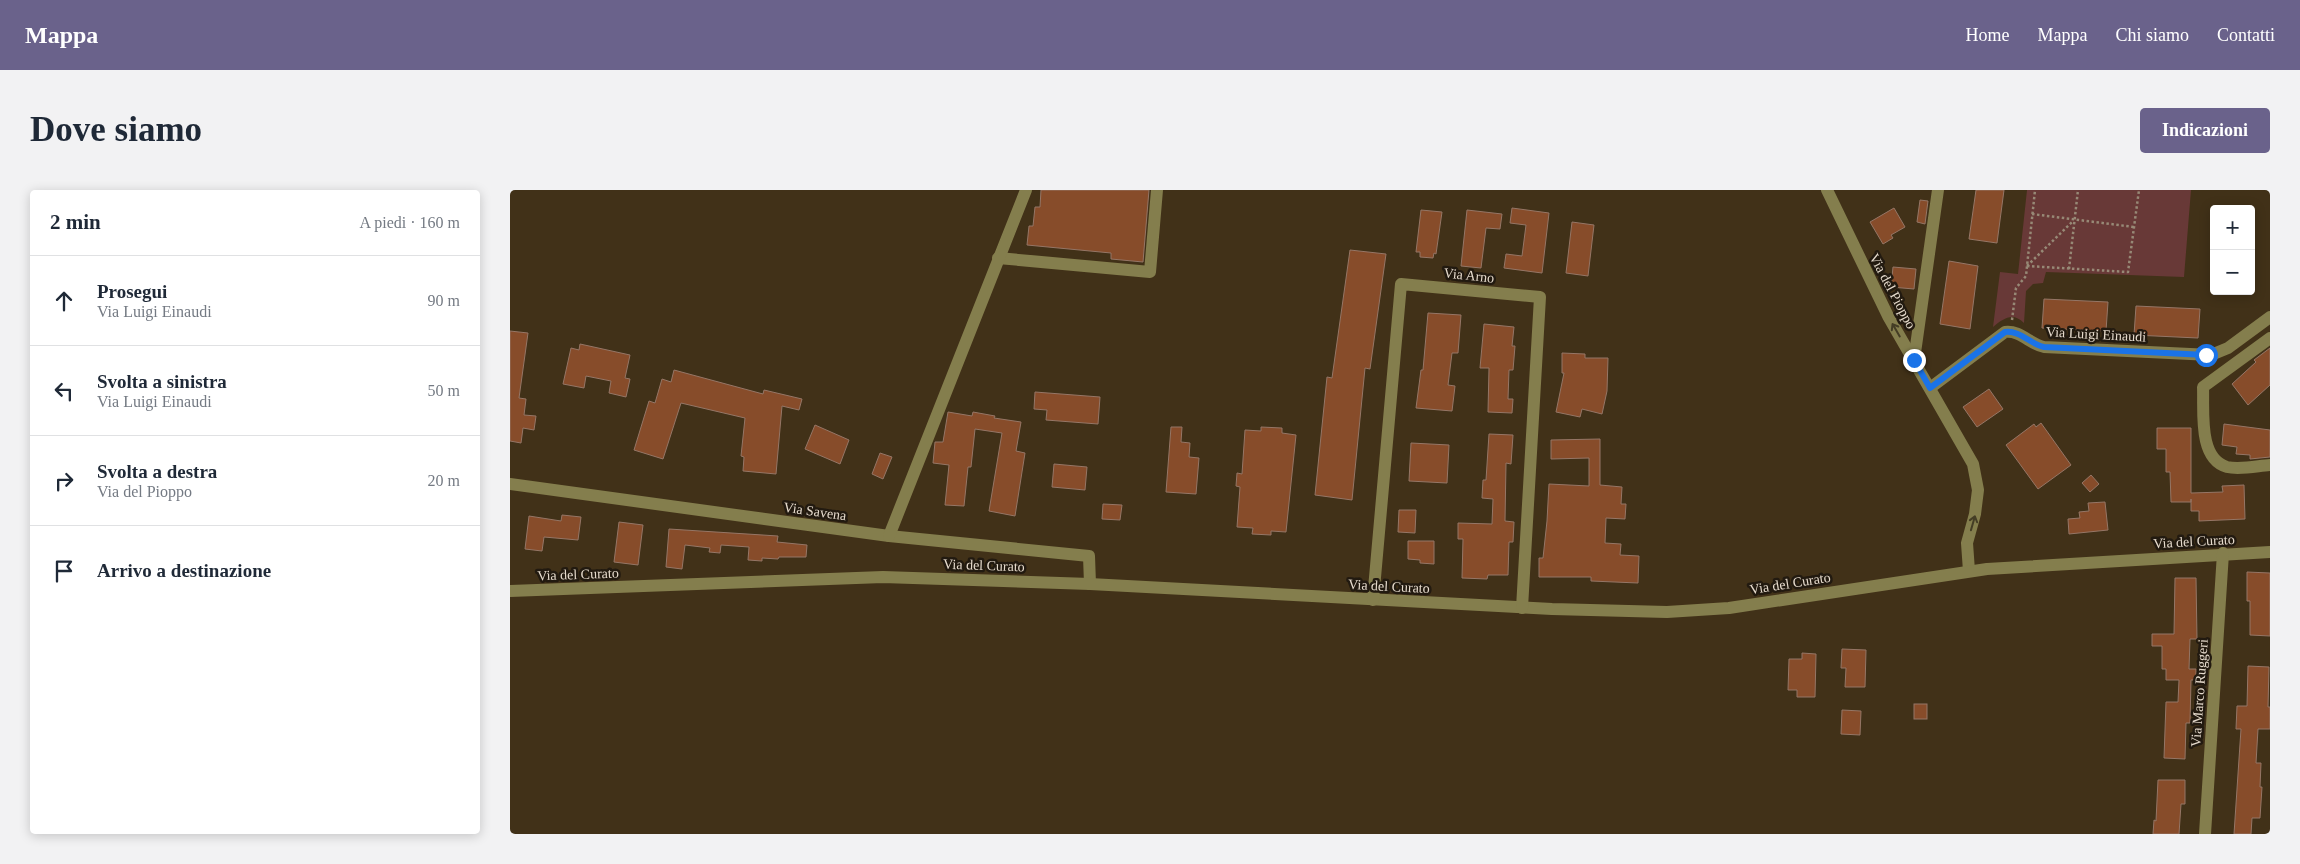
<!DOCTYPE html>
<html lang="it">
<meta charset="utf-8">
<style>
body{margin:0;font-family:"Times New Roman",serif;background:#f2f2f3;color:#1f2937}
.controls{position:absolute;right:15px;top:15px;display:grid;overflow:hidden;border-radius:5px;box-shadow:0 2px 12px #0003}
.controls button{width:45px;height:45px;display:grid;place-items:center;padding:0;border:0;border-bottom:1px solid #e0e1e3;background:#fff;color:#1f2937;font:25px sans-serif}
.stop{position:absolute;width:15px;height:15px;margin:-11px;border:4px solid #1a73e8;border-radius:50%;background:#fff}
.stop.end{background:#1a73e8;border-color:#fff;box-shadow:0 1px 5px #0008}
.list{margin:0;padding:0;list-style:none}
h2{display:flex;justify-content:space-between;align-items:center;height:65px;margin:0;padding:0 20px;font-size:21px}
h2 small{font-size:16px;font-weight:400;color:#747a83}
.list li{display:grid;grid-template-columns:32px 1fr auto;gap:15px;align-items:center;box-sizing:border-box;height:90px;padding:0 20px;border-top:1px solid #e0e1e3}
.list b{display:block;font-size:19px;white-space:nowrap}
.list p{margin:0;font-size:16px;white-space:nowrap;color:#747a83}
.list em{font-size:16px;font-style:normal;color:#747a83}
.icon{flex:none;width:28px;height:28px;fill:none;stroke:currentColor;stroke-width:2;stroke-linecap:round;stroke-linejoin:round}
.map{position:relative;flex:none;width:1760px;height:644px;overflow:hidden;border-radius:5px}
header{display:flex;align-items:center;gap:30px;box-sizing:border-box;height:70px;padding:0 25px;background:#6a628b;color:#fff}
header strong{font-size:24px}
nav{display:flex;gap:28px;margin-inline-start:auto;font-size:18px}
.intro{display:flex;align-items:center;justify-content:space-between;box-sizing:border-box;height:120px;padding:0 30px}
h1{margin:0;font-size:35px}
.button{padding:12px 22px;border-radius:5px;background:#6a628b;color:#fff;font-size:18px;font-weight:700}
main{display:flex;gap:30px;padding:0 30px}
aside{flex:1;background:#fff;border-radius:5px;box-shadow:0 2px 12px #0003}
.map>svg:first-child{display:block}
</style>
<header>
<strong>Mappa</strong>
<nav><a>Home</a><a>Mappa</a><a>Chi siamo</a><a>Contatti</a></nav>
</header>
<div class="intro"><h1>Dove siamo</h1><a class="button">Indicazioni</a></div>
<main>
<aside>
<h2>2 min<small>A piedi · 160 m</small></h2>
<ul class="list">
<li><svg class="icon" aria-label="ahead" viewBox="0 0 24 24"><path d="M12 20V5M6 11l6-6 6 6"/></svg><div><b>Prosegui</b><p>Via Luigi Einaudi</p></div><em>90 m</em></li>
<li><svg class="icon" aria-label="left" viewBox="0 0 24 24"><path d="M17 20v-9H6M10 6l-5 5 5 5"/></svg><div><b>Svolta a sinistra</b><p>Via Luigi Einaudi</p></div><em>50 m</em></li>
<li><svg class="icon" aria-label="right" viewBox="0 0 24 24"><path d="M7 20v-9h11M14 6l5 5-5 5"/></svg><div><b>Svolta a destra</b><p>Via del Pioppo</p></div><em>20 m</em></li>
<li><svg class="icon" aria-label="arrive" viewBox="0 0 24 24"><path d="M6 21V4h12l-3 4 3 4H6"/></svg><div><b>Arrivo a destinazione</b></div></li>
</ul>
</aside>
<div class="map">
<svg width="1760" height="644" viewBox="0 0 1760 644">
<rect width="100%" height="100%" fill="#413118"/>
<!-- green -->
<path fill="#683937" d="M1517,0H1681L1674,87L1536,82L1533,93L1523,94L1516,101L1514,133C1503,122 1494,128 1483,137L1490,82L1508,84Z"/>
<!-- building -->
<g fill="#874c2a" stroke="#957666">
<path d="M531,0H639L633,72L601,69V63L517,55L519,36H523L525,17H530Z"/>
<path d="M1466,0H1494L1487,53L1459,49Z"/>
<path d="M1410,10L1418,11L1415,34L1407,32Z"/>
<path d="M1002,18L1039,23L1032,83L994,78L996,64L1012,66L1016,35L1000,33Z"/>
<path d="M1384,18L1395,37L1381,45L1383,48L1373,54L1360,32Z"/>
<path d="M911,20L932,22L926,64L924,63L923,68L910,67V62H906Z"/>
<path d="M957,20L992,24L990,39L976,38L971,78L951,76Z"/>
<path d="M1062,32L1084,35L1078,86L1056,83Z"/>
<path d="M840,60L876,64L860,179L855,178L842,310L805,305L817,187L822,188Z"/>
<path d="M1439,71L1468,76L1460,139L1430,134Z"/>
<path d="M1383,77L1406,79L1404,99L1381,97Z"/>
<path d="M1534,109L1598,112L1596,141L1532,138Z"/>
<path d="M1626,116L1690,119L1688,148L1624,145Z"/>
<path d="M918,123L951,125L948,163H942L938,195L945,196L942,221L906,218L911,180H913Z"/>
<path d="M974,134L1004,137L1002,156H1005L1003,180H999L998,209H1003L1002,223L978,222L979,178H970Z"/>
<path d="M0,141L18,143L9,208L16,209L14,225L26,226L24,240L13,238L11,253L0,251Z"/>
<path d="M70,154L120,165L115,188L120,189L116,207L99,203L101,191L76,186L74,198L53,194L61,158L69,160Z"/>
<path d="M1760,158V195L1738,215L1722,194L1746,172L1744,170Z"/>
<path d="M1052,163L1075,164V168H1098L1097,201L1092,224L1072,219L1070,227L1046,222L1054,183H1052Z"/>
<path d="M164,180L253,204L254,200L292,209L289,220L272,216L266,284L233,281L234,267L231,266L235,228L171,213L153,269L124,260L139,211L145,213L152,189L161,192Z"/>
<path d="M1479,199L1493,219L1467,237L1453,217Z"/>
<path d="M525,202L590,207L588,234L536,230L537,220L524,219Z"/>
<path d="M438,222L462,226L463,222L485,226L484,228L511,232L506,261L515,263L505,326L479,321L492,243L465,239L461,277H458L454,316L435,315L439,275L423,273L425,252H433Z"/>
<path d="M1531,233L1561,275L1528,299L1496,255L1524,234L1526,237Z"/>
<path d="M1714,234L1760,240V267L1740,269V265L1726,264L1727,257L1712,255Z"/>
<path d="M305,235L339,250L330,274L295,259Z"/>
<path d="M661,237H672L671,252L680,253L679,267L689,268L686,304L656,302Z"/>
<path d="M751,237L772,238V243L786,245L776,342L761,341V345L742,344L743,338L727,337L730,297L726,296L727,283L732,284L735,240L751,241Z"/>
<path d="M1647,238H1681V303L1713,302L1712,296L1734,295L1735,329L1689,331V321H1681V309V312H1661L1660,282H1656V259H1647Z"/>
<path d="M979,244L1003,245L1001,274L996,273L995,331L1004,332L1003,352H999L998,385H978L977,389L952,388L953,349H948V333L982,334L983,309L972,308L973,290H976Z"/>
<path d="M1090,249V295L1112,297L1111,314H1116L1115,329L1096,328L1095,353L1111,354L1110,365L1129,366L1128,393L1081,391V387H1029V368H1033L1037,331L1039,294L1079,296V268L1041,269V250Z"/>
<path d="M901,253L939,255L937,293L899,291Z"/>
<path d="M370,263L382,267L373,289L362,284Z"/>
<path d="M544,274L577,277L575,300L542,297Z"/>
<path d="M1581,285L1589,294L1580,302L1572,293Z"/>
<path d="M1595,312L1598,340L1559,344L1558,329L1570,328L1569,322L1579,321L1578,313Z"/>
<path d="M593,314L612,315L610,330L592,329Z"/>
<path d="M889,320H906L905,343L888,342Z"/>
<path d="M52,325L71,327L68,350L34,347L32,361L15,359L19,326L51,331Z"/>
<path d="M109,332L133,335L128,375L104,372Z"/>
<path d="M159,339L268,346L267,352L297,355L296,367H269L268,369L252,368V371L238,370L239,357L211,355L210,363L199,362L200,358L175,355L172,379L156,377Z"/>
<path d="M898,351H924V374L910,373V370L898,369Z"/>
<path d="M1737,382L1760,383V446L1740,445V411H1737Z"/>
<path d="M1665,388H1686L1687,449H1680L1679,479H1686V490H1681L1680,533H1676L1675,569L1654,568L1656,512H1668L1669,490H1656V479H1652V456H1642V444H1664Z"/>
<path d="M1332,459L1356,460L1355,497H1335L1336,478H1331Z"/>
<path d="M1292,463L1306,464L1305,507H1287V500H1278L1279,469H1292Z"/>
<path d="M1738,476L1759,477L1758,517H1760V539H1748L1746,573H1751L1750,597H1752L1750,628H1742L1741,644H1724L1731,539H1726L1727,516H1737Z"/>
<rect x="1404" y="514" width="13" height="15"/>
<path d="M1332,520L1351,521L1350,545L1331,544Z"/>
<path d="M1648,590H1675V614H1671L1669,644H1643L1644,630L1646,631Z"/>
</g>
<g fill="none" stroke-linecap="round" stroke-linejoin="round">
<!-- path -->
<g stroke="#978976" stroke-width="2.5" stroke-dasharray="2.5 2.5" stroke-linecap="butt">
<path d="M1522,24L1624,37"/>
<path d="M1517,76L1618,82L1629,0"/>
<path d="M1517,76L1563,31"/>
<path d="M1559,79L1568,0"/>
<path d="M1502,130L1506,98L1516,86L1525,0"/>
</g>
<!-- minor -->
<g stroke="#847e4d" stroke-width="12">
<path d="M1317,0L1378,126L1463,274L1468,300L1465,324L1457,353L1459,381"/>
<path d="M488,68L640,82L647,0"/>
<path d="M1760,148L1693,197C1694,221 1688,269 1717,277C1730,280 1747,276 1760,275"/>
<path d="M1404,170L1428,0"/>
<path d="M1420,198L1495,142C1510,140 1520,154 1534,157L1701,165L1718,158L1760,127"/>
<path d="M0,294L379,346L579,366L580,394"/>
<path d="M379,346L516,0"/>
<path d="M0,401L373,387L580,394L1042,419L1157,422L1219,418L1477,379L1760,362"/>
<path d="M863,410L891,94L1030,107L1012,418"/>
<path d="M1695,644L1713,363"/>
</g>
</g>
<!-- one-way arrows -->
<defs><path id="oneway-shaft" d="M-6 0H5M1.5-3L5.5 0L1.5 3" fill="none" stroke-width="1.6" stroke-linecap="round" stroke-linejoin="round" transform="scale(1.25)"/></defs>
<g stroke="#443d25">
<use href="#oneway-shaft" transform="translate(1386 140) rotate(-120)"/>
<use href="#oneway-shaft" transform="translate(1463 333) rotate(-74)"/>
</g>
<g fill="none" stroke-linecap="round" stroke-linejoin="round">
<!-- route -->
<path stroke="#1a73e8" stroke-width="6" d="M1404,170L1420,198L1495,142C1510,140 1520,154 1534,157L1696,165"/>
</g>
<g text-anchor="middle" stroke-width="5" stroke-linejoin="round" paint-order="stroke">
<!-- street labels -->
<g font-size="14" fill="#e6dbcd" stroke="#221a10">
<text transform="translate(959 85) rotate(6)" y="5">Via Arno</text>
<text transform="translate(1383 101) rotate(62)" y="5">Via del Pioppo</text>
<text transform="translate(1586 144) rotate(3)" y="5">Via Luigi Einaudi</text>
<text transform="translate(305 321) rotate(8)" y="5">Via Savena</text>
<text transform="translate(1684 351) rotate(-3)" y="5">Via del Curato</text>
<text transform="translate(474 375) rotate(2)" y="5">Via del Curato</text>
<text transform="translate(68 384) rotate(-2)" y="5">Via del Curato</text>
<text transform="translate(1280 393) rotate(-9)" y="5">Via del Curato</text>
<text transform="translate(879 396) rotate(3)" y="5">Via del Curato</text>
<text transform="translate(1689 503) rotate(-86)" y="5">Via Marco Ruggeri</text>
</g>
</g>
</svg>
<div class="controls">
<button>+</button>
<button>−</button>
</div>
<div class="stop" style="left:1696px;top:165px"></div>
<div class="stop end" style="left:1404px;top:170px"></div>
</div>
</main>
